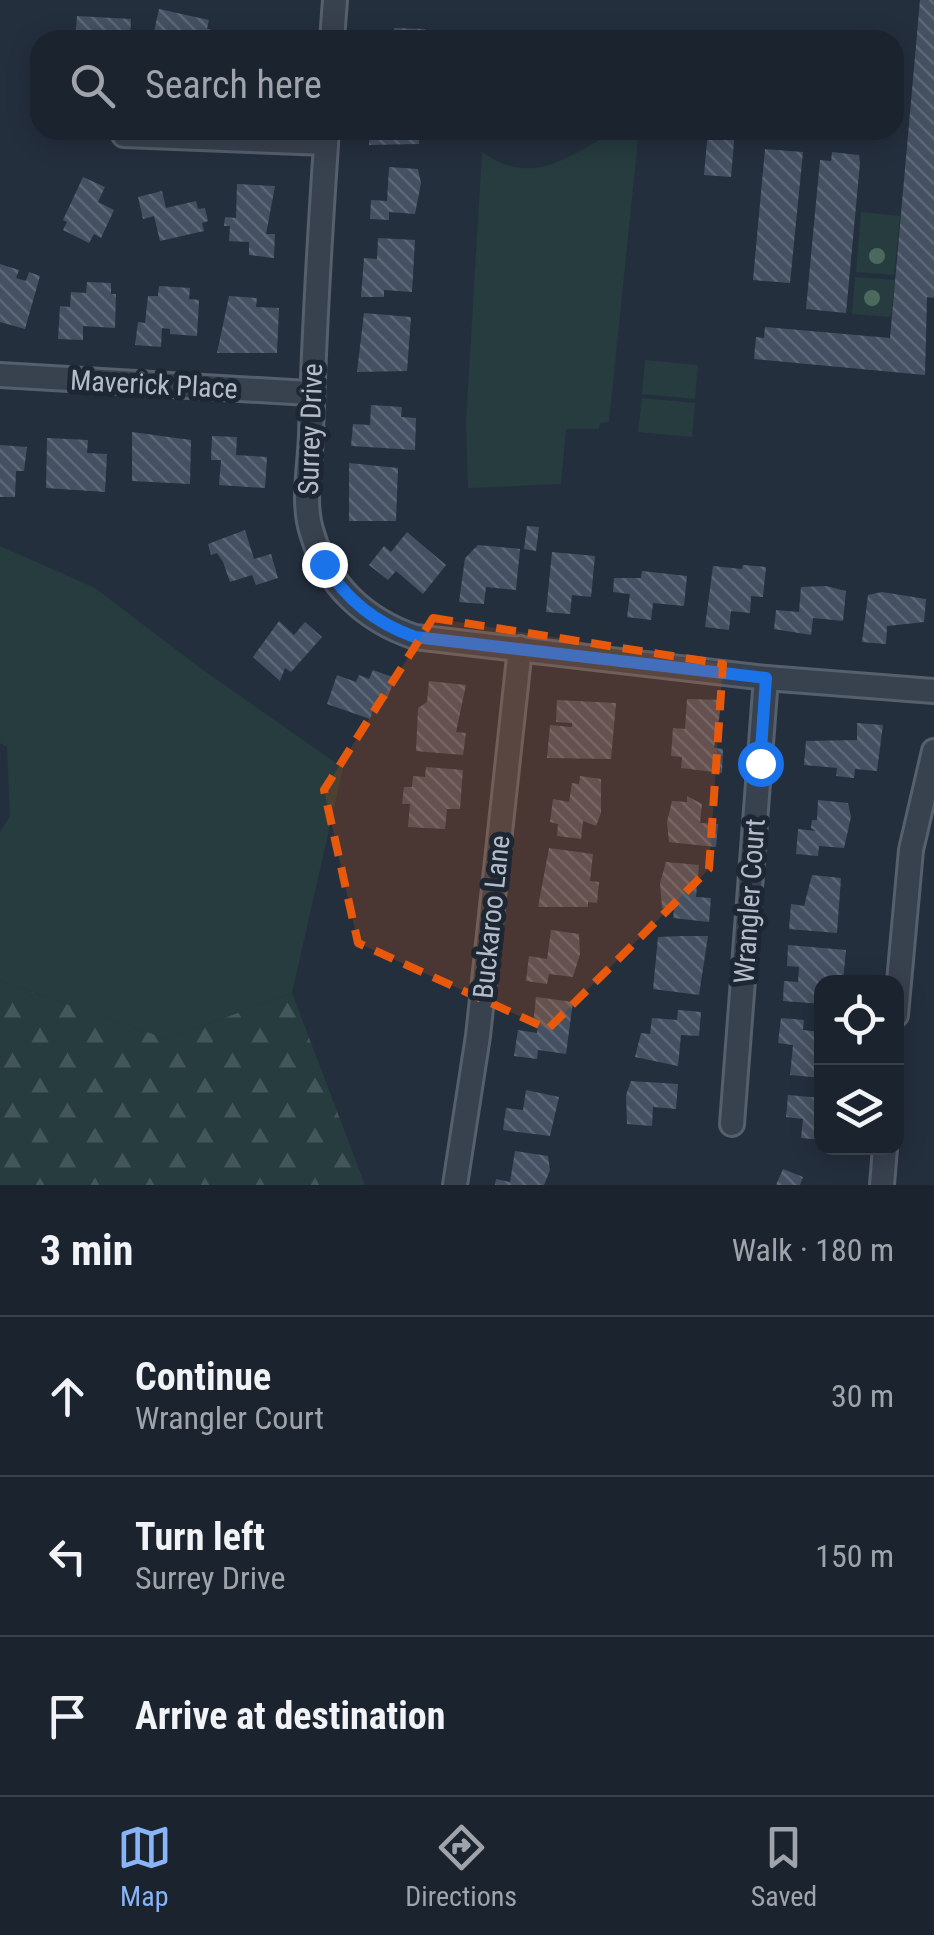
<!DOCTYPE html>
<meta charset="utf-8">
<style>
body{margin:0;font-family:"Roboto Condensed",sans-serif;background:#282f3a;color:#f1f3f6}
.controls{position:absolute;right:30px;bottom:30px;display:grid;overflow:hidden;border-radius:20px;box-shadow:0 5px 25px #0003}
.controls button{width:90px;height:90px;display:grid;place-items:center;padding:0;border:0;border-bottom:2px solid #39404a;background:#1b232e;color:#f1f3f6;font:50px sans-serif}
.stop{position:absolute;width:30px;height:30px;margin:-22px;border:8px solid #1a73e8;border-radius:50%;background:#fff}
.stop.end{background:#1a73e8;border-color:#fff;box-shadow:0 2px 10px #0008}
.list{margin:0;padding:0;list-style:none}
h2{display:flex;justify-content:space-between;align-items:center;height:130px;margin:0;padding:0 40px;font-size:42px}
h2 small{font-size:32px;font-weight:400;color:#a0a4aa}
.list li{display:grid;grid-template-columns:65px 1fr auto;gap:30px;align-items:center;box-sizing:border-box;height:160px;padding:0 40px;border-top:2px solid #39404a}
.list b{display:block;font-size:38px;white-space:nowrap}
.list p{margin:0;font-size:32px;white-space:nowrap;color:#a0a4aa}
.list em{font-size:32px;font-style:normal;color:#a0a4aa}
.icon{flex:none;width:55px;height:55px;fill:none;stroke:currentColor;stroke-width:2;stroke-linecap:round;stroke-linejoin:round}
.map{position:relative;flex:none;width:934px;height:1185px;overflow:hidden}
.search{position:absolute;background:#1b232e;box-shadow:0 5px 25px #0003;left:30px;right:30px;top:30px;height:110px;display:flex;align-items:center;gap:25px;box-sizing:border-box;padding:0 35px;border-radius:30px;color:#a0a4aa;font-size:38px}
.sheet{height:610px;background:#1b232e}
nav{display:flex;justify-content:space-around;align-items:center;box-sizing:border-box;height:140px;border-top:2px solid #39404a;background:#1b232e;font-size:28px;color:#a0a4aa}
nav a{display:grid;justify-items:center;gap:5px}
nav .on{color:#8ab4f8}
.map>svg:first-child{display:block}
</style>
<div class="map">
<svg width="934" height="1185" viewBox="0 0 934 1185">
<defs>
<pattern id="forest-firs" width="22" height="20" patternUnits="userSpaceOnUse" patternTransform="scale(2.5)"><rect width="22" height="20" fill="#263c3f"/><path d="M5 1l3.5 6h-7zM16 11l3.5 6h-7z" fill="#435659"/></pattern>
<pattern id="building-back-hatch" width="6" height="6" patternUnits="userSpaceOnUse" patternTransform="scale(2.5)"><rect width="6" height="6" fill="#455162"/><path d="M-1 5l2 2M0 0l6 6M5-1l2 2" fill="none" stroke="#5d6877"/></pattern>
</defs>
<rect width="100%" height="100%" fill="#242f3e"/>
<!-- green -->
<g fill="#263c3f">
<path d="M619,130H639L609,422L600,423L599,429H566L561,484L468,488L466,422L482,152C535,189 567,155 619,130Z"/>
<path d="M861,212L900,216L894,275L856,272Z"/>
<path d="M855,277L895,280L891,317L852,314Z"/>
<path d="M645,360L698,365L695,399L642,394Z"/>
<path d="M642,398L695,403L692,437L638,432Z"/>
<path d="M0,546L95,588L203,670L343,768L292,993L167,1039L0,981V832L10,816L7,747L0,743Z"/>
</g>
<!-- forest -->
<path fill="url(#forest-firs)" d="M0,981L167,1039L292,993L365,1185H0Z"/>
<!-- building -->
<g fill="url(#building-back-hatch)">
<path d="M920,0H934V298L927,297L925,375L754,359L756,337L764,338L765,327L890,338Z"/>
<path d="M159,9L209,20L207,29L216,31L214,40H152Z"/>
<path d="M77,16L131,19L130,40H75Z"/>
<path d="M394,28L424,29L435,33V40H394Z"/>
<path d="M370,130H420L419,144L369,145Z"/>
<path d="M708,130H735L731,177L704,175Z"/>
<path d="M765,149L803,152L790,283L753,280Z"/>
<path d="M832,152L859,155L860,163L846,313L806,309L820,160L831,161Z"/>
<path d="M389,167L418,169L421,183L415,214L389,212V220L370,219L371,200L387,201Z"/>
<path d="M83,177L105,187L98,202L114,210L101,238L94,234L89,243L63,230L67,222L63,220Z"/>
<path d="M237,184L275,186L266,234H275L274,258L249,255V242L229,241L230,226H224L225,217L236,218Z"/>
<path d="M162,191L166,208L196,201L198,209L205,208L208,221L202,223L204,231L160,241L154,216L143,219L138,197Z"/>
<path d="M378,238L415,240L412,292L384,290V297H361L364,258L377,259Z"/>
<path d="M0,264L19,270L16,278L26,281L29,272L40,276L25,329L0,322Z"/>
<path d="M87,282L111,283V294H116L115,328L83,326V340L58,339L60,306L70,307L71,292L86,293Z"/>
<path d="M159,286L190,288L189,299L199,300L197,336L170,334V329L162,328L161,347L135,345L138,322L145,323L148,296H158Z"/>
<path d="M229,296L257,298L256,307L279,308L277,353H217Z"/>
<path d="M364,313L411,317L407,371L357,372Z"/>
<path d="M371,405L402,407L401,417L416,418L415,450L351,446L353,424L370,425Z"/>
<path d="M132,432L191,440L190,484L132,481Z"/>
<path d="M212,436L237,437L236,455L267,457L265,488L219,485L221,460H211Z"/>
<path d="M47,438L88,440L87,453L107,454L105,492L46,488Z"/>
<path d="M0,445L27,447L24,471H16L15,497H0Z"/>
<path d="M349,463L398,468L396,521H349Z"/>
<path d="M527,526L539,527L536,551L524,549Z"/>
<path d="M245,530L254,559L271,554L278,578L256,585L252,575L230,582L223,562L217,553L211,555L208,544Z"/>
<path d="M407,532L446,565L423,594L396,571L388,580L369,565L384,546L391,552Z"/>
<path d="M478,545L520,549L516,590L486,587L484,604L459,602L465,558Z"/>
<path d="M552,552L595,556L591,597L572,595L570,614L546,612Z"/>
<path d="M743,565L766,567L763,597L751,596L750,613L731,611L729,630L705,627L713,566L742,569Z"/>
<path d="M642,571L687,576L684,606L653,603L651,620L627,617L630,594L613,592L614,578H641Z"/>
<path d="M826,586L846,591L843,621L813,618L811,635L774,629L776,610L799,612L801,587Z"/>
<path d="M882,592L926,599L924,622L887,626L886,644L862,642L868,595Z"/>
<path d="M279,621L294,635L305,622L322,637L291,672L285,668L280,681L253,657Z"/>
<path d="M373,670L395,678L387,699L378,696L370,719L327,704L337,675L356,682L359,675L369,679Z"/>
<path d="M429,681L466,685L456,732L466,733L463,755L416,751L418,708L427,702Z"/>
<path d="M687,699L722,700L714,748L723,749L722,773L681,768L682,757L671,756L673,728L685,729Z"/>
<path d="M557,700L616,703L611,759L547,758L550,725L572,727V723L556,722Z"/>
<path d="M857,723L883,725L877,771L855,769L854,778L836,776L837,768L804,765L806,741L857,740Z"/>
<path d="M426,767L463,770L460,809H447L445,829L408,827L410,804H402L404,787H412L413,776L425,777Z"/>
<path d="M580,776L601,779V813L596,826L583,821L581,839L557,836L558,824L550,822L553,799L569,802L572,783L579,784Z"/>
<path d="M687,796L702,804L700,823L718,824L716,847L669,842L667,822L672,801L687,802Z"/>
<path d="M818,800L848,803L851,817L844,848L819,846L818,856L796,854L798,829L816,831L811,828L812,820H817Z"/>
<path d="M549,848L593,854L590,881L599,882L597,903L588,902V907H538Z"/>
<path d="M666,862L699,865L696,897L711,898L709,922L673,918L674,909L662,908L660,883Z"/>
<path d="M812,875L841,878L837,933L789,929L791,904L804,906Z"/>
<path d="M551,930L579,934L580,954L573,977L549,974L547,984L526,981L529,956L547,959Z"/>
<path d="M682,936H708L699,995L653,989L658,937Z"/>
<path d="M788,945L846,950L843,981L822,982V1004L783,1001L784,981L798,982L799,967L787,966Z"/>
<path d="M536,997L573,1002L566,1054L538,1050L537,1059L514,1056L518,1030L537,1033L538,1025H533Z"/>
<path d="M678,1010L701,1012L699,1036L681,1035L678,1066L635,1057L641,1033L650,1034L652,1018L677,1020Z"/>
<path d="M781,1018L804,1020L803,1030L822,1032V1078L790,1075L793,1045L778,1043Z"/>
<path d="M631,1081L678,1084L676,1109L653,1107L652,1126L627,1124L626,1095Z"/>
<path d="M526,1090L559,1097L550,1136L503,1130L506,1108L523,1110Z"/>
<path d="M788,1095L822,1098V1140L801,1138L803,1119L786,1117Z"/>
<path d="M515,1151L548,1156L550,1170L544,1185H495L496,1179L510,1182Z"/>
<path d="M783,1169L803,1177L800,1185H776Z"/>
</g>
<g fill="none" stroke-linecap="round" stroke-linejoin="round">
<!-- street casing -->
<g stroke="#565f6c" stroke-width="28">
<g id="street">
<path d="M332,40L335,0"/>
<path d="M327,130C320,232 314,333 311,435C310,467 302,503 312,533C327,585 365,620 415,637L766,678L934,691"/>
<path d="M124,135L326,143"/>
<path d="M0,375L309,393"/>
<path d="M896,1015L911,850L934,751"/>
<path d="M732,1124L766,678"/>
<path d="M455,1185L478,1036L520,648"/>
<path d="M882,1185L885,1148"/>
</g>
</g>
<!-- street -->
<use href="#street" stroke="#38414e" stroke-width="22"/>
</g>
<!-- trees -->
<g fill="#4b6a5d">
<circle cx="877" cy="256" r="8"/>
<circle cx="872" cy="298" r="8"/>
</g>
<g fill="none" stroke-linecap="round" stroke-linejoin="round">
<!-- route -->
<path stroke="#1a73e8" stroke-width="12" d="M324,564C347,600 375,623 415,637L766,678L760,763"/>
</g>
<!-- marked area -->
<path fill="#e8590c" fill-opacity="0.2" stroke="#e8590c" stroke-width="8" stroke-dasharray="20 12" stroke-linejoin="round" d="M433,618L723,664L709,869L548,1029L358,943L324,790Z"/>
<g text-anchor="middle" stroke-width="10" stroke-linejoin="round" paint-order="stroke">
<!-- street labels -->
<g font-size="28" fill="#b4bcc9" stroke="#1d2633">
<text transform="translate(154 384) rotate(3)" y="10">Maverick Place</text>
<text transform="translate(310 429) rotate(-88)" y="10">Surrey Drive</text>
<text transform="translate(749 901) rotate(-86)" y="10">Wrangler Court</text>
<text transform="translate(491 917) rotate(-84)" y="10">Buckaroo Lane</text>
</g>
</g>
</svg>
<div class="controls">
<button><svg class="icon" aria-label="locate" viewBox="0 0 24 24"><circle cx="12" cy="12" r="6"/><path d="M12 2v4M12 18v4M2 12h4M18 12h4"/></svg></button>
<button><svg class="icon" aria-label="layers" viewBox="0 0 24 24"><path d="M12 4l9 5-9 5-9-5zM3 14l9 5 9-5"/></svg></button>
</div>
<div class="stop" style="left:760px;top:763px"></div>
<div class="stop end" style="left:324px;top:564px"></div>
<div class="search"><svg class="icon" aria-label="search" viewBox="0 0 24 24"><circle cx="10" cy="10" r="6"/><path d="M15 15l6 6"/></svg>Search here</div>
</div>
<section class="sheet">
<h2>3 min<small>Walk · 180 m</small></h2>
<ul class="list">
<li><svg class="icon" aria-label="ahead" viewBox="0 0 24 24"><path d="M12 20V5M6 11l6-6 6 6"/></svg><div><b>Continue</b><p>Wrangler Court</p></div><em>30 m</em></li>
<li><svg class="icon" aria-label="left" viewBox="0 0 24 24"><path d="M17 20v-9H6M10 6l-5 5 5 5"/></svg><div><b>Turn left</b><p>Surrey Drive</p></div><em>150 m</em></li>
<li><svg class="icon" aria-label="arrive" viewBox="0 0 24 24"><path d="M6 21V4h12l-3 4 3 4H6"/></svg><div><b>Arrive at destination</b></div></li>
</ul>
</section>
<nav>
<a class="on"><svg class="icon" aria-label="map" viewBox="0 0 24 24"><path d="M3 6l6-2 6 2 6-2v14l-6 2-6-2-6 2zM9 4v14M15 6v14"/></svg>Map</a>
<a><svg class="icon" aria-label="directions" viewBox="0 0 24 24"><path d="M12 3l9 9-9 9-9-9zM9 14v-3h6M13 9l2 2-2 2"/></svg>Directions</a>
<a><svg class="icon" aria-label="saved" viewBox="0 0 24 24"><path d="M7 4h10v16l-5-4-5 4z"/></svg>Saved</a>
</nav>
